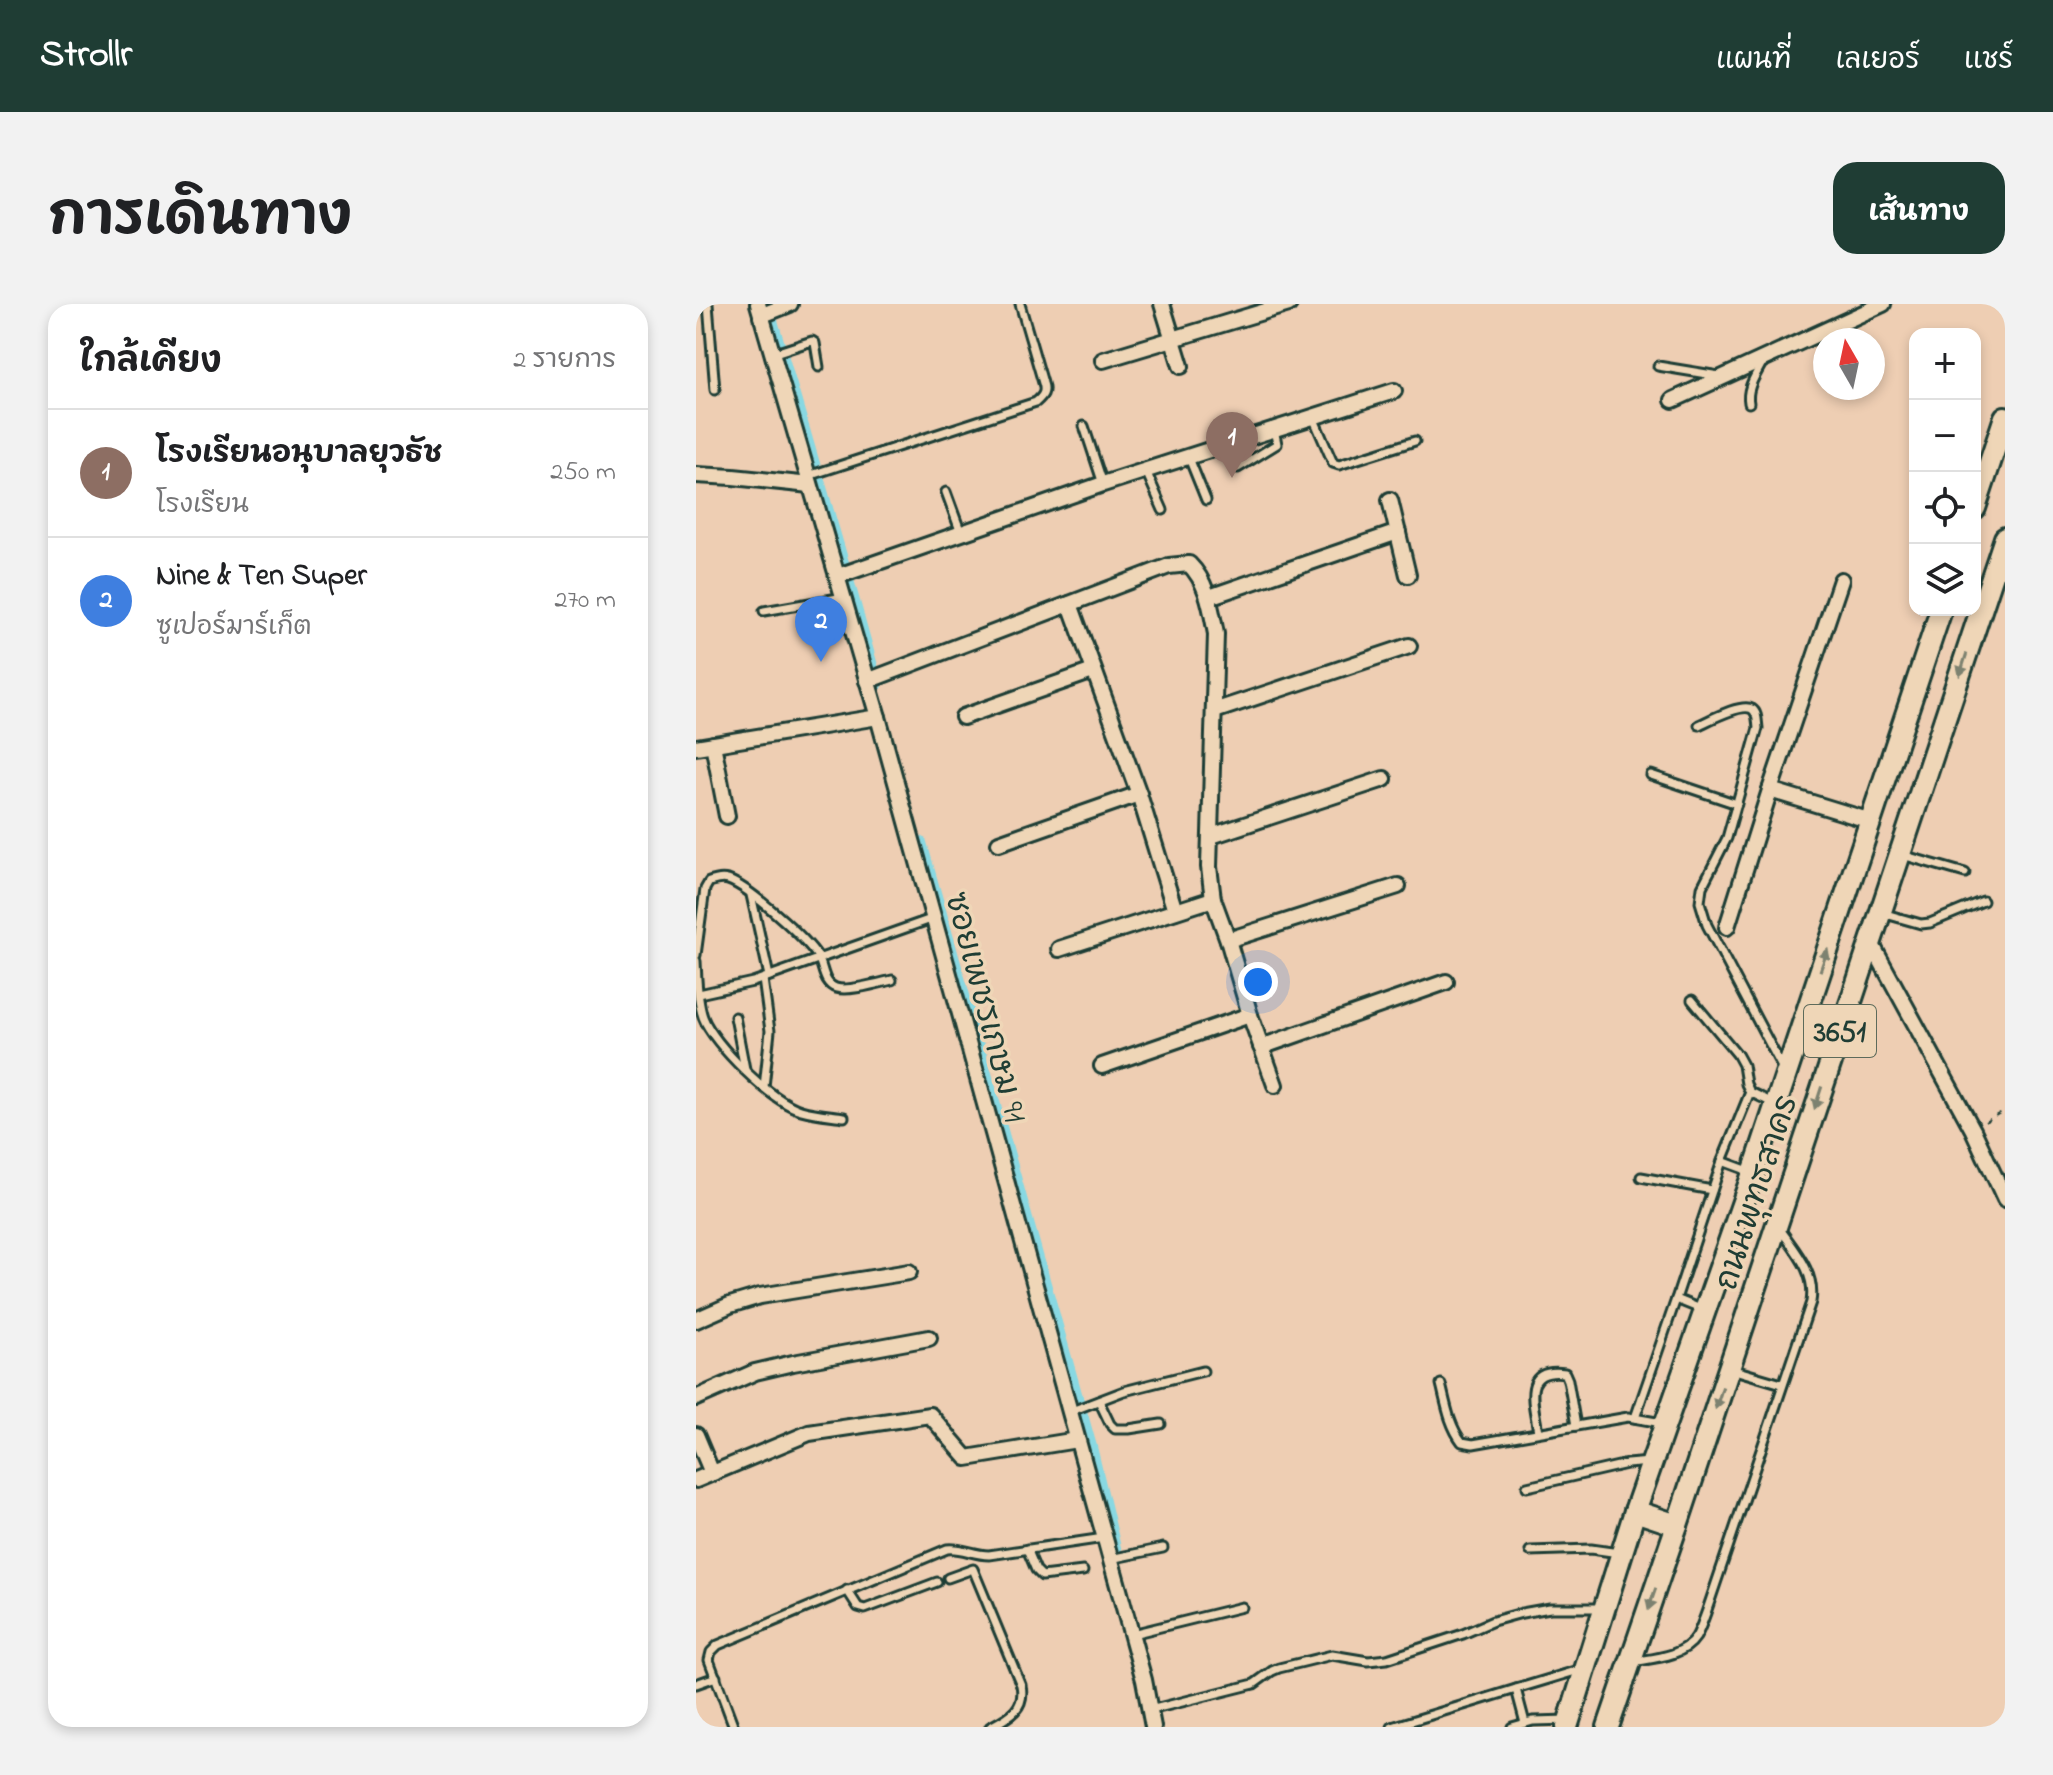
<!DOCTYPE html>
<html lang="th">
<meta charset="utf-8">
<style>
body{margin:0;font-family:"Indie Flower","Playpen Sans Thai",sans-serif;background:#f2f2f2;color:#202124}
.controls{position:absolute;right:24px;top:24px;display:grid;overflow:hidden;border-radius:16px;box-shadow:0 4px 12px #0003}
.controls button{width:72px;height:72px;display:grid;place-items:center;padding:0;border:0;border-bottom:2px solid #e0e0e0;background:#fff;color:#202124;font:40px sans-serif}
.compass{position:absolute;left:1117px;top:24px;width:72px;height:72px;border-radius:50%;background:#fff;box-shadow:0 4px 12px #0003;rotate:351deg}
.you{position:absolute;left:562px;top:678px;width:28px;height:28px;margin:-20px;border:6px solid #fff;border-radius:50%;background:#1a73e8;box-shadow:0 0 0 12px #1a73e833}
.badge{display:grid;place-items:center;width:52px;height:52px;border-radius:50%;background:#1f3d34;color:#fff;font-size:26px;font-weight:700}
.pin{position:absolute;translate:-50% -66px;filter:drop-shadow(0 2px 4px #0008)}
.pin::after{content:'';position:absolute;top:42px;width:28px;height:24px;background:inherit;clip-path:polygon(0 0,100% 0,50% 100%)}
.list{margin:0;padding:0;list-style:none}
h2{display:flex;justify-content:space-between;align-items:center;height:104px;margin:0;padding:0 32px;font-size:34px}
h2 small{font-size:26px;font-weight:400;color:#757577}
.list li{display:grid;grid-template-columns:52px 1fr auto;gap:24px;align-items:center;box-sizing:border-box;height:128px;padding:0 32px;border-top:2px solid #e0e0e0}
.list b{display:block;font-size:30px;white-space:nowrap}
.list p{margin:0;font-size:26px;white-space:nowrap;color:#757577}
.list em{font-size:26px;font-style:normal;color:#757577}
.icon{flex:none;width:44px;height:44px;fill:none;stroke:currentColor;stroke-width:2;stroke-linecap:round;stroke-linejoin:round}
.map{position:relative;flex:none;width:1309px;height:1423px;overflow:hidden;border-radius:24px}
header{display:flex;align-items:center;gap:48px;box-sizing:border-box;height:112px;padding:0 40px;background:#1f3d34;color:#fff}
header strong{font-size:38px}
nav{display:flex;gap:44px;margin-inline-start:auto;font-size:28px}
.intro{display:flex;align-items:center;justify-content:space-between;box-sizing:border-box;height:192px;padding:0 48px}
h1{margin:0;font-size:56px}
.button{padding:20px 36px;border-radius:24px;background:#1f3d34;color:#fff;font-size:28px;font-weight:700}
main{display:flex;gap:48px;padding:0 48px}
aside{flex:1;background:#fff;border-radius:24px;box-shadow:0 4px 12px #0003}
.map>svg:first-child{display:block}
</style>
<header>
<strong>Strollr</strong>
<nav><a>แผนที่</a><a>เลเยอร์</a><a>แชร์</a></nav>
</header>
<div class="intro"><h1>การเดินทาง</h1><a class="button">เส้นทาง</a></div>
<main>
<aside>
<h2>ใกล้เคียง<small>2 รายการ</small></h2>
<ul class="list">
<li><span class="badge" style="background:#8d6e63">1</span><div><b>โรงเรียนอนุบาลยุวธัช</b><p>โรงเรียน</p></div><em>250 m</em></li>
<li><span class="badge" style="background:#3f7fe0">2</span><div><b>Nine &amp; Ten Super</b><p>ซูเปอร์มาร์เก็ต</p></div><em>270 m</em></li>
</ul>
</aside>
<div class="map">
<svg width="1309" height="1423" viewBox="0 0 1309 1423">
<rect width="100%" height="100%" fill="#eeceb3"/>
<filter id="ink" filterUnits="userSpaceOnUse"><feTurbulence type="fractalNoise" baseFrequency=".0125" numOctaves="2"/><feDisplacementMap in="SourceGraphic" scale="16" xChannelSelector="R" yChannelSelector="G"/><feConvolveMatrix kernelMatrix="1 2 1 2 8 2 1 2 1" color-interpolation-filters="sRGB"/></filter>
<g filter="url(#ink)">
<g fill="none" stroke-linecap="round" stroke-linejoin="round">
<!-- canal -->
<g stroke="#88d8e2" stroke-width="14">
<path d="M70,0L147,262L180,380"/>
<path d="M224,539L394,1143L419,1248"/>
</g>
<!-- lane casing -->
<g stroke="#1f3d34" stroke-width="13">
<g id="lane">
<path d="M12,0L19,86"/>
<path d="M76,50L116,37L119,39L123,63"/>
<path d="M962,62L1023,72"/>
<path d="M1053,99C1050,84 1060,71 1067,57"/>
<path d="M617,113L637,159L643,161L719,137"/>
<path d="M388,122L407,180"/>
<path d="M493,154L510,196"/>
<path d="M542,164L581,140L578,125"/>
<path d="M450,167L467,206"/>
<path d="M112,172L340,98C347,92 350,88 347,79L324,0"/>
<path d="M250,188L265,229"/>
<path d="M68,307L148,293"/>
<path d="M1003,421C1014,416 1045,399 1056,405C1062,409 1061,418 1062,424L1031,534L1006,583L1004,598L1011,621L1087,765"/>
<path d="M955,471L1041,500"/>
<path d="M1206,551L1269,569"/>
<path d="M55,591L73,672"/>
<path d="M1186,609L1225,620L1234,619L1287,597"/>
<path d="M0,651L9,585L13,578C20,576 25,574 32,576C53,583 110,634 122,653C128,664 127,680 140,684C152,688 183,679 196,676"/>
<path d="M0,657C1,675 1,695 7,713C17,740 76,798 105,806C119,810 134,811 148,813"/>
<path d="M67,675L74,727L68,783"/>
<path d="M3,690L57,678L238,614"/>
<path d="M996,696L1041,750L1047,761L1050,780L1054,788L1079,800"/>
<path d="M39,713L49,765"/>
<path d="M1026,857L1054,788"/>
<path d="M945,873L1016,886"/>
<path d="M1007,1006L980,995L1026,857L1053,867"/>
<path d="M1035,1065L1086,1080"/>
<path d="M745,1080C750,1100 753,1121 766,1138L777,1140L932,1113L966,1119"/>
<path d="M403,1097L414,1120L419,1125H433L465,1120"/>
<path d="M373,1108L428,1087L507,1067"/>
<path d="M939,1114L980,995"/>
<path d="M842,1128C838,1100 824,1063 869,1069L872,1076L880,1122"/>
<path d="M831,1183L931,1160L954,1158"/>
<path d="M331,1245L340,1266L346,1272L387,1267"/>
<path d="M834,1247L895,1245L923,1249"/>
<path d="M414,1255L467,1244"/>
<path d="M252,1274L277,1265L325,1381C330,1405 313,1413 294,1423"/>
<path d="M151,1286L162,1303L169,1305L241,1278"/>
<path d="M436,1330L546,1303"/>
<path d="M936,1358C958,1354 987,1353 1000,1333C1004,1326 1007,1317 1010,1309L1115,998C1120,969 1100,948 1084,925"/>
<path d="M0,1380L20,1373"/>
<path d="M454,1406L558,1380L576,1367L583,1364L636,1351L672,1357L691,1355L767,1330L797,1317L826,1309L854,1304H905"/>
<path d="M829,1419L820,1385L883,1366"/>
<path d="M38,1423L13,1356L15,1348L22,1341L251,1245C265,1243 277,1251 293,1251L408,1234"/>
<path d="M696,1423L820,1385"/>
<path d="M816,1423L837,1417L873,1416"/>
</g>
</g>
<!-- street casing -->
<g stroke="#1f3d34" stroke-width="20">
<g id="street">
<path d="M62,0L182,413L448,1376L457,1423"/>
<path d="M466,0L485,62"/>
<path d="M65,13L69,10L94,0"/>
<path d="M407,56L593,0"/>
<path d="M977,96L1187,0"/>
<path d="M0,171L37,173L114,181"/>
<path d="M694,196L712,271"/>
<path d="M142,272L407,180L698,87"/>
<path d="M1145,276L1074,486L1175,517"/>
<path d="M513,293L702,228"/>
<path d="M374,300L443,490L479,607"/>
<path d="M171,377L473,262L493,260C512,279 515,305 520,330L513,563L517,595L532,636L554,711L579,781"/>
<path d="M518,407L713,342"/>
<path d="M267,413L397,367"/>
<path d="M17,440L31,512"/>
<path d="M0,443L182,413"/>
<path d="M515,532L688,475"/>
<path d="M303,539L443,490"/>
<path d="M1031,623L1074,486"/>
<path d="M532,636L702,582"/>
<path d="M1174,637L1277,826L1309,895"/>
<path d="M363,645L517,595"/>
<path d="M565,743L750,678"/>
<path d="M406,762L554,711"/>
<path d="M0,1016L34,1001L64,992L213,968"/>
<path d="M0,1094L59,1068L97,1059L233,1034"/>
<path d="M0,1131L16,1169"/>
<path d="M0,1176L113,1129L234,1111L271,1154L381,1136"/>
</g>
</g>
<!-- primary casing -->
<g stroke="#1f3d34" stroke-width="26">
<g id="primary">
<path d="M1279,204L1309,113"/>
<path d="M939,1207L981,1221"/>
<path d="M871,1423L939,1207L1057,869L1245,306"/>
<path d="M912,1423L981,1221L1309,234"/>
</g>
</g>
<!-- path -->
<path stroke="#1f3d34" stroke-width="2" stroke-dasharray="6 6" stroke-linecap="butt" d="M1289,818L1309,806"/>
<!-- lane -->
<use href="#lane" stroke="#efd6b7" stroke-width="7"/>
<!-- street -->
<use href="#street" stroke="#efd6b7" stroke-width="14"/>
<!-- primary -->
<use href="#primary" stroke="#efd6b7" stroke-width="20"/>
</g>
<!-- one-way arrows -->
<defs><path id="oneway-solid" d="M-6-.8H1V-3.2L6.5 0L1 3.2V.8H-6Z" transform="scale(2)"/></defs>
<g fill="#7d826f">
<use href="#oneway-solid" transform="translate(1267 361) rotate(108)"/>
<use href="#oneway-solid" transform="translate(1128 656) rotate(-71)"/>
<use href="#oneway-solid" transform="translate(1122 794) rotate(108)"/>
<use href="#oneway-solid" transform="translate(1023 1094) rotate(108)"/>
<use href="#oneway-solid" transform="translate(956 1295) rotate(109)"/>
</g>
</g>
<g text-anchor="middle" stroke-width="7" stroke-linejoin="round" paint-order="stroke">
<!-- shield labels -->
<rect fill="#efd6b7" stroke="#5d6b5b" stroke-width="2" x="1108" y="701" width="72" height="52" rx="6"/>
<g font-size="30" font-weight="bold" fill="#1f3d34">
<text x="1144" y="737">3651</text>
</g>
<!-- street labels -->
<g font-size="32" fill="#1f3d34" stroke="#efd6b7">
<text transform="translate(291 703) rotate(75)" y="11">ซอยเพชรเกษม 91</text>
<text transform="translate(1059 888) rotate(-72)" y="11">ถนนพุทธสาคร</text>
</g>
</g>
</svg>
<div class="controls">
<button>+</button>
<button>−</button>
<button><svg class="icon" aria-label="locate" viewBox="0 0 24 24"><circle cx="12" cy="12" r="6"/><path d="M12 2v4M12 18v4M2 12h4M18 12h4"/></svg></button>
<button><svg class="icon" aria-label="layers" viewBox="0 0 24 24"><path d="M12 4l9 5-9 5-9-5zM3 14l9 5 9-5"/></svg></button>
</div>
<svg class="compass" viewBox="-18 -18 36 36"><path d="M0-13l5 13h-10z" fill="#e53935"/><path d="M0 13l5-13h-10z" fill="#757577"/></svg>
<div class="you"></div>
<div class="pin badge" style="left:536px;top:174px;background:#8d6e63">1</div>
<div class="pin badge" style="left:125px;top:358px;background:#3f7fe0">2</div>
</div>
</main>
